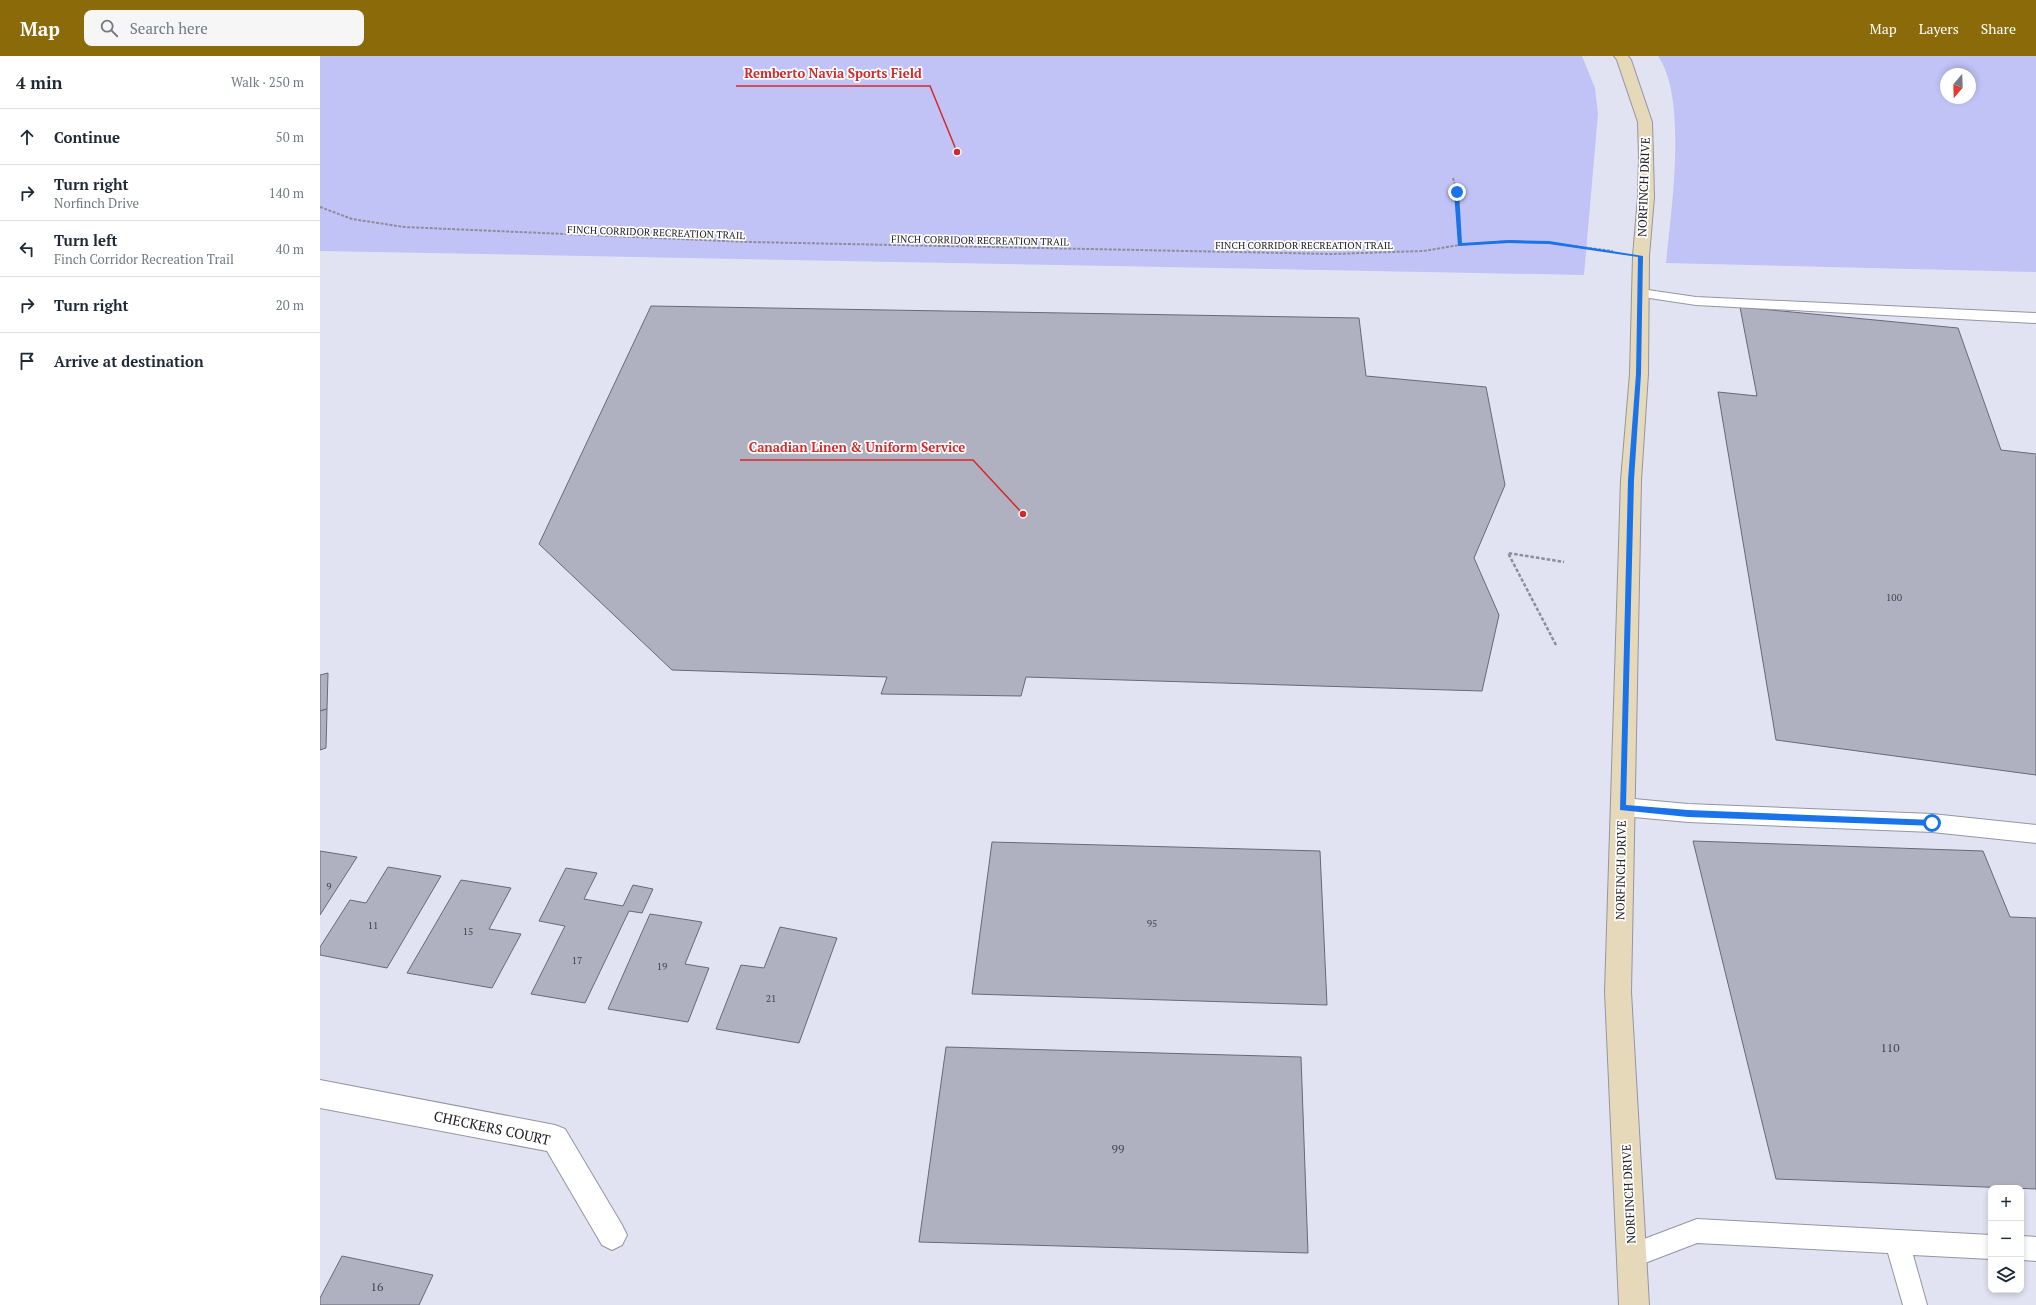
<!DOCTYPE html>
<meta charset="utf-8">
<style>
body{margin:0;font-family:"PT Serif",serif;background:#f6f6f7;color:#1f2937}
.controls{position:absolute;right:12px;bottom:12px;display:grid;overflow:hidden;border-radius:8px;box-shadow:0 2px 6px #0003}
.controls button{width:36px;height:36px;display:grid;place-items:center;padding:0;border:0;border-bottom:1px solid #e0e1e3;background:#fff;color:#1f2937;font:20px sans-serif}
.compass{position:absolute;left:1620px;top:12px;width:36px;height:36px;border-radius:50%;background:#fff;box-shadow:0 2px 6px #0003;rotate:199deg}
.stop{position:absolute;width:12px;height:12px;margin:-9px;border:3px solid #1a73e8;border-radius:50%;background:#fff}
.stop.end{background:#1a73e8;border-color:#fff;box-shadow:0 1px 4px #0008}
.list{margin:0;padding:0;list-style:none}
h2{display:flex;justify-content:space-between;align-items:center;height:52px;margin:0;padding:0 16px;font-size:17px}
h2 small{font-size:13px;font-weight:400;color:#747a83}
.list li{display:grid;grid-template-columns:26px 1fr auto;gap:12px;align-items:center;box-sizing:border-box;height:56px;padding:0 16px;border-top:1px solid #e0e1e3}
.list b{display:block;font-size:15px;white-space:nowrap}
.list p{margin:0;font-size:13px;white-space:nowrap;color:#747a83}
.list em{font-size:13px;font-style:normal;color:#747a83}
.icon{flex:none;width:22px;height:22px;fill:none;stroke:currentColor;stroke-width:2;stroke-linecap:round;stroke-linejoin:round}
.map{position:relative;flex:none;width:1716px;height:1249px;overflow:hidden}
header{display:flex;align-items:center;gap:24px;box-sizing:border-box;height:56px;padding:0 20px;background:#8a6a09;color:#fff}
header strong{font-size:19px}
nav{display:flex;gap:22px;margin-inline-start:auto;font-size:14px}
.search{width:280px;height:36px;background:#f6f6f7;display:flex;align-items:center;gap:10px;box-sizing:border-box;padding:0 14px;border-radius:8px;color:#747a83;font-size:15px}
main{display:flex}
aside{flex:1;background:#fff}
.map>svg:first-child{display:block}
</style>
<header>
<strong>Map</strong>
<div class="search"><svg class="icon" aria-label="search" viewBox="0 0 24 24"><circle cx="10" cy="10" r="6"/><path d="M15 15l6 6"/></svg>Search here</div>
<nav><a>Map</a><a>Layers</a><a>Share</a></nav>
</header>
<main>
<aside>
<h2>4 min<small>Walk · 250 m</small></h2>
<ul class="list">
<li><svg class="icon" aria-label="ahead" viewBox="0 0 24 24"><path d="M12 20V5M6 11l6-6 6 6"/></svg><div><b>Continue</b></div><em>50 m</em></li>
<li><svg class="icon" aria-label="right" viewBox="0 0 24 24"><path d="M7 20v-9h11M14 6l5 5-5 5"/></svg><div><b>Turn right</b><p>Norfinch Drive</p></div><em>140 m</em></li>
<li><svg class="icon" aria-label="left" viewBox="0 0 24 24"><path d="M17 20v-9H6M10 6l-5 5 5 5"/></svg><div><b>Turn left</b><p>Finch Corridor Recreation Trail</p></div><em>40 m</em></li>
<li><svg class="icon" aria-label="right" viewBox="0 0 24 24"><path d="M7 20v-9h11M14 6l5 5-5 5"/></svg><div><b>Turn right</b></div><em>20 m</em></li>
<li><svg class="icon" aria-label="arrive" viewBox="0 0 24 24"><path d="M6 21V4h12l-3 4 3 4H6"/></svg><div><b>Arrive at destination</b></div></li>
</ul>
</aside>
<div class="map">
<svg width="1716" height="1249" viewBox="0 0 1716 1249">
<rect width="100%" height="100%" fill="#e2e3f2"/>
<!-- green -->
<g fill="#c1c3f6" fill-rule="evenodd">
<path d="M0,0H1262L1275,32L1278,58L1264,219L0,195Z"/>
<path d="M1338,0H1716V216L1346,207C1351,155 1368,43 1338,0ZM1626,18H1650V42H1626Z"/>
</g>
<!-- building -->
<g fill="#b0b1c0" stroke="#686977">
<path d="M331,250L1039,262L1046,320L1166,331L1185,429L1154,502L1179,559L1162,635L706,621L701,640L561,638L567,621L352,614L219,488Z"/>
<path d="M1420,251L1638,272L1681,394L1716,398V719L1456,684L1398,336L1437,340Z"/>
<path d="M8,617L7,653L0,655V619Z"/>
<path d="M7,653L6,692L0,694V655Z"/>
<path d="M1373,785L1663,795L1690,861L1716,862V1133L1456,1123Z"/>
<path d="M672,786L1000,795L1007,949L652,938Z"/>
<path d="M0,795L37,801L0,859Z"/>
<path d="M68,811L121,820L67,912L0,899V891L30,844L46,847Z"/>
<path d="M246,812L277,817L264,843L303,850L313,829L333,833L322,857L309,855L265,947L211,938L245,870L219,865Z"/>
<path d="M141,824L191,832L169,873L201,878L172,932L87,917Z"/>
<path d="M330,858L382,866L365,908L389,912L368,966L288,953Z"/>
<path d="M460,871L517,882L479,987L396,973L421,909L444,912Z"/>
<path d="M626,991L981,1001L988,1197L599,1186Z"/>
<path d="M22,1200L113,1219L99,1249H0V1242Z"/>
</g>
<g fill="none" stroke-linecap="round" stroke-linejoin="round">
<!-- lane casing -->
<g stroke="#9495a3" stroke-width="2">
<g id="lane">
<path d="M1321,233L1376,241L1716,257V267L1376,249L1316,240L1314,237L1316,234Z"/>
<path d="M1303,742L1368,748L1612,758L1716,769V787L1612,776L1368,766L1303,760L1296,757L1293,751L1296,745Z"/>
<path d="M1377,1163L1671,1179V1203L1593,1199L1607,1249H1583L1568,1197L1377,1187L1312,1212L1303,1209L1300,1200L1303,1191Z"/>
<path d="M1701,1180L1716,1181V1205L1701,1204Z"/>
</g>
</g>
<!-- street casing -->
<g stroke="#9495a3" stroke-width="2">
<path id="street" d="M0,1024L235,1069L245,1073L302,1169L307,1179L302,1189L292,1194L282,1189L227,1095L0,1052Z"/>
</g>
<!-- secondary casing -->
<g stroke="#9495a3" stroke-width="2">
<path id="secondary" d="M1294,0H1308L1311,4L1332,66L1333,101L1334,141L1329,200L1328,318L1321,424L1311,936L1329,1249H1299L1285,936L1301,424L1310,318L1313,200L1318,141L1319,101L1318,66L1297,4Z"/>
</g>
<!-- path-far1 -->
<g stroke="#8d8e99" stroke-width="2" stroke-dasharray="3 1.5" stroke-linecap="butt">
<path d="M1133,122L1137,136L1140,189"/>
<path d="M0,151L32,163L84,171L429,186L1012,198L1103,195L1140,189L1189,185L1229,187L1293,195"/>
</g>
<!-- path -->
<path stroke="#8d8e99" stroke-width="2.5" stroke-dasharray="3.5 2" stroke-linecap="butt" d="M1236,589L1188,497L1244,506"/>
<!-- lane -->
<use href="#lane" fill="#fff" fill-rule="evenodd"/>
<!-- street -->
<use href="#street" fill="#fff" fill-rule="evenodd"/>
<!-- secondary -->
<use href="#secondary" fill="#e5d9ba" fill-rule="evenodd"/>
</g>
<!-- route -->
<path fill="#1a73e8" d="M1137,134L1139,136L1142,187L1189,184L1229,185L1323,200L1321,318L1314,424L1306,749L1368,754L1612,764L1615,765V770L1368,761L1300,754L1308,424L1316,318L1318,201L1229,188L1189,187L1138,190L1134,136Z"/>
<g text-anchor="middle" stroke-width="3.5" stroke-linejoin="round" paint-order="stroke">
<!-- far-street labels -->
<g font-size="10" fill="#212127" stroke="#fff">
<text transform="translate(336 176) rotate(2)" y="4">FINCH CORRIDOR RECREATION TRAIL</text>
<text transform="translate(660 184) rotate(1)" y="4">FINCH CORRIDOR RECREATION TRAIL</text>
<text x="984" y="193">FINCH CORRIDOR RECREATION TRAIL</text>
</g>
<!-- number labels -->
<g font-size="10" fill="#45454d">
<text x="1574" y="545">100</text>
<text x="9" y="834">9</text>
<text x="832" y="871">95</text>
<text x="53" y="873">11</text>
<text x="148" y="879">15</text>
<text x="257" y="908">17</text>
<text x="342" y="914">19</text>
<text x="451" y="946">21</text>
</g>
<!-- street labels -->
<g font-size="12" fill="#212127" stroke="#fff">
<text transform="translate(1324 131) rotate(-88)" y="4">NORFINCH DRIVE</text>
<text transform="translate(1301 814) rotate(-89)" y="4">NORFINCH DRIVE</text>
<text transform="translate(1309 1138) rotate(-93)" y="4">NORFINCH DRIVE</text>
</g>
<!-- near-number labels -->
<g font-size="12" fill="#45454d">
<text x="1570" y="996">110</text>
<text x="798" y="1097">99</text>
<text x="57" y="1235">16</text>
</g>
<!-- near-street labels -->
<g font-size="14" fill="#212127" stroke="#fff">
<text transform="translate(172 1072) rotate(12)" y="5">CHECKERS COURT</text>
</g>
</g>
<!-- callouts -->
<path fill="none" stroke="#d62828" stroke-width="1.5" d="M637 96L610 30H416M703 458L653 404H420"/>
<g fill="#d62828" stroke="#fff" stroke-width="1.5">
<circle cx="637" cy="96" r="4"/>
<circle cx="703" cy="458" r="4"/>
</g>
<g font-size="13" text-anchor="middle" font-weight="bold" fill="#d62828" stroke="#fff" stroke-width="3.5" stroke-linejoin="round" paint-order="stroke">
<text x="513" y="22">Remberto Navia Sports Field</text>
<text x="537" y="396">Canadian Linen &amp; Uniform Service</text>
</g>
</svg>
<div class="controls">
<button>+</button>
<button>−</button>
<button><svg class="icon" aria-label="layers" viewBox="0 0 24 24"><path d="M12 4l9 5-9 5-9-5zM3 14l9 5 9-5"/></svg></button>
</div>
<svg class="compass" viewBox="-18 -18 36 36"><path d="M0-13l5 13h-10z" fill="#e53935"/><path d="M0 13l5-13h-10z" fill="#747a83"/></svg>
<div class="stop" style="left:1612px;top:767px"></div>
<div class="stop end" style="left:1137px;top:136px"></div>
</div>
</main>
